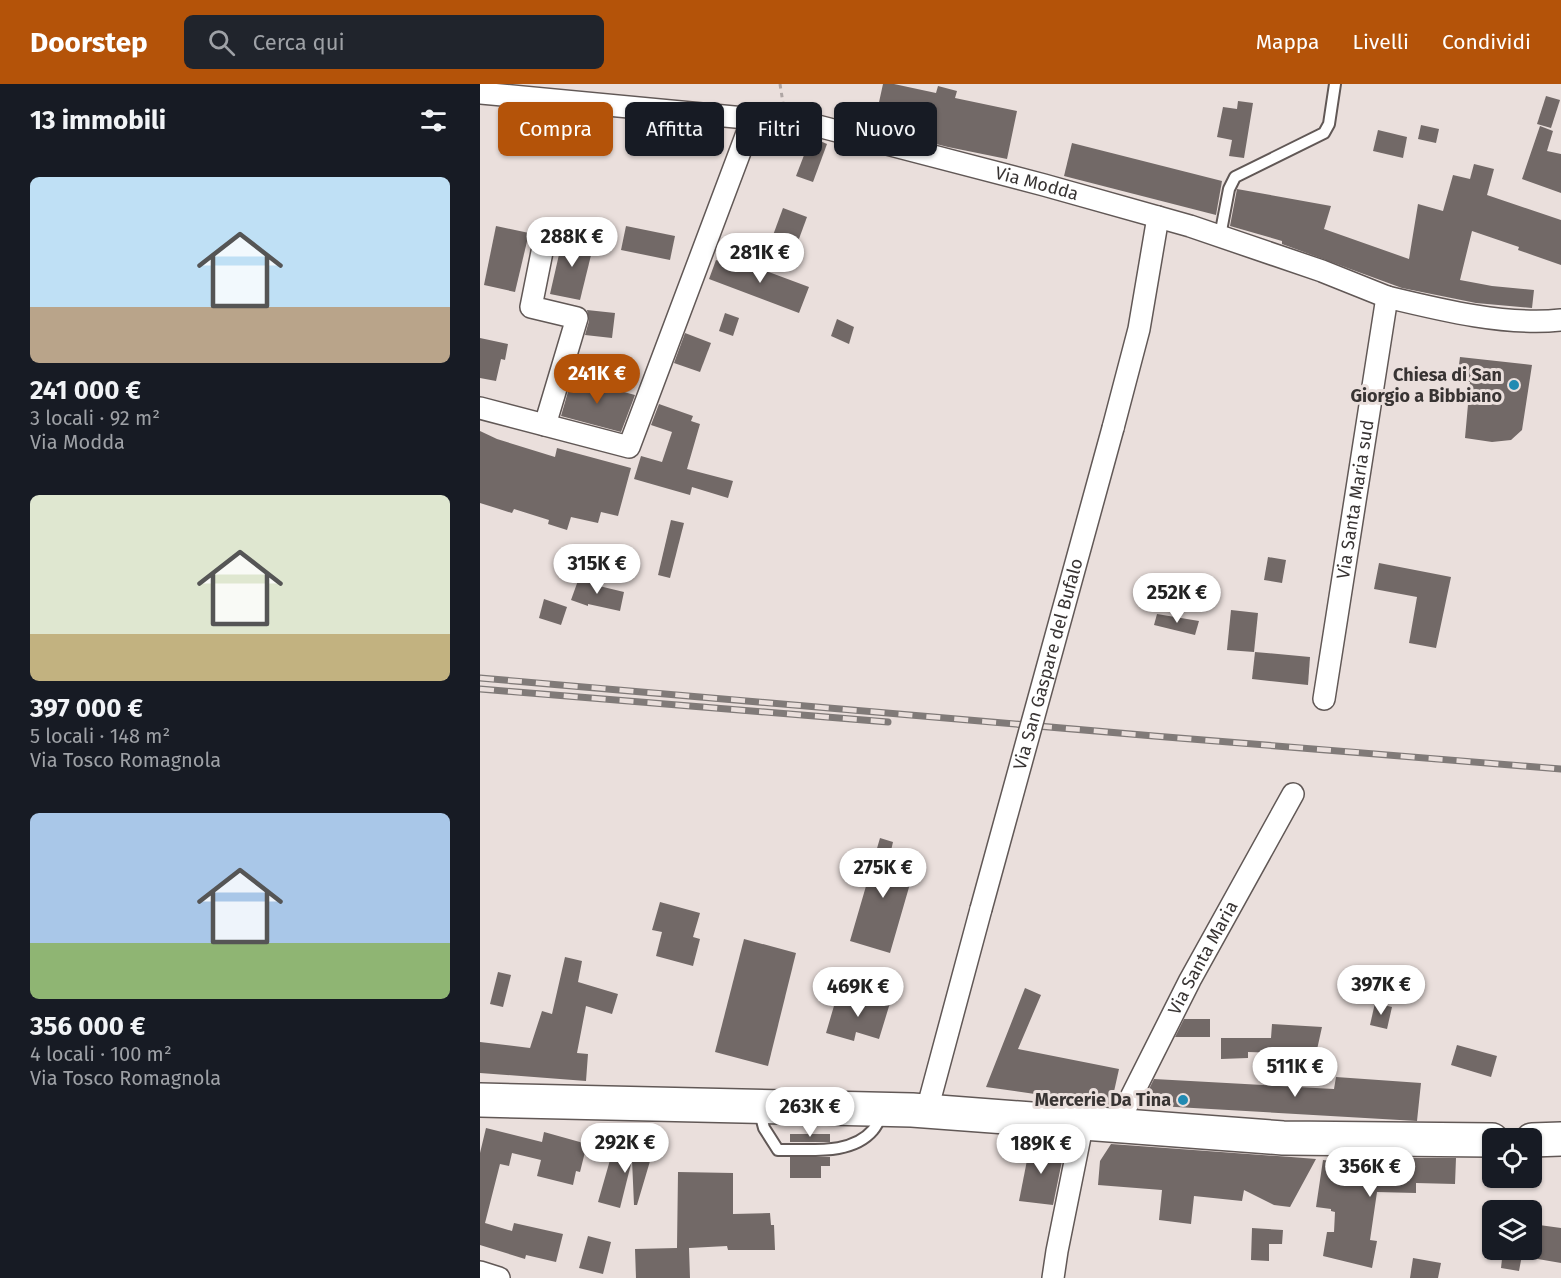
<!DOCTYPE html>
<html lang="it">
<meta charset="utf-8">
<style>
body{margin:0;font-family:"Fira Sans",sans-serif;background:#20242c;color:#f1f3f6;height:100vh;display:flex;flex-direction:column;font-size:22px;white-space:nowrap}
*{box-sizing:border-box;margin:0}
p{font-size:20px;color:#9ea1a6}
.icon{flex:none;width:33px;height:33px;fill:none;stroke:currentColor;stroke-width:2;stroke-linecap:round;stroke-linejoin:round}
.map{position:relative;flex:1;overflow:hidden}
.panel{display:flex;flex-direction:column;background:#171b24;width:480px}
.panel>*{flex:none}
.hud{position:absolute;left:18px;top:18px;width:570px;height:54px;display:flex;gap:12px}
.buttons{position:absolute;left:1002px;top:1044px;display:grid;gap:12px}
.buttons a{display:grid;place-items:center;width:60px;height:60px;border-radius:9px;background:#171b24;box-shadow:0 2px 4px #0004;font-size:30px}
.price{position:absolute;translate:-50% -51px;padding:0 14px;border-radius:21px;background:#fff;color:#222;font-size:20px;line-height:39px;filter:drop-shadow(0 2px 3px #0008)}
.price::after{content:'';position:absolute;left:50%;top:36px;width:18px;height:14px;margin-left:-9px;background:inherit;clip-path:polygon(0 0,100% 0,50% 100%)}
.price.selected{background:#b45309;color:#fff}
ul{padding:0;list-style:none}
li{display:grid;align-content:center;gap:12px;height:318px;padding:0 30px}
li span{display:grid;place-items:center;height:186px;border-radius:9px;color:#555}
li>.icon{margin-inline-start:auto}
span .icon{width:108px;height:108px;fill:#fffc;stroke-width:1}
li b{font-size:26px}
h2{display:flex;justify-content:space-between;align-items:center;height:72px;padding:0 30px;font-size:26px}
.chip{padding:0 21px;border-radius:9px;background:#171b24;box-shadow:0 2px 4px #0004;font-size:21px;line-height:54px}
.chip.selected{background:#b45309;color:#fff}
header{display:flex;align-items:center;gap:36px;box-sizing:border-box;height:84px;padding:0 30px;background:#b45309;color:#fff}
header strong{font-size:28px}
nav{display:flex;gap:33px;margin-inline-start:auto;font-size:21px}
.search{width:420px;height:54px;background:#20242c;display:flex;align-items:center;gap:15px;box-sizing:border-box;padding:0 21px;border-radius:9px;color:#9ea1a6;font-size:22px}
main{display:flex;flex:1;min-height:0}
.map>svg:first-child{display:block}
</style>
<header>
<strong>Doorstep</strong>
<div class="search"><svg class="icon" aria-label="search" viewBox="0 0 24 24"><circle cx="10" cy="10" r="6"/><path d="M15 15l6 6"/></svg>Cerca qui</div>
<nav><a>Mappa</a><a>Livelli</a><a>Condividi</a></nav>
</header>
<main>
<section class="panel">
<h2>13 immobili<svg class="icon" aria-label="filters" viewBox="0 0 24 24"><path d="M4 7h16M4 17h16"/><circle cx="9" cy="7" r="2"/><circle cx="15" cy="17" r="2"/></svg></h2>
<ul>
<li><span style="background:linear-gradient(#bfe0f5 70%,#b9a48a 0)"><svg class="icon" aria-label="home" viewBox="0 0 24 24"><path d="M3 11l9-7 9 7M6 9v11h12V9"/></svg></span><div><b>241 000 €</b><p>3 locali · 92 m²</p><p>Via Modda</p></div></li>
<li><span style="background:linear-gradient(#dfe7d0 75%,#c2b280 0)"><svg class="icon" aria-label="home" viewBox="0 0 24 24"><path d="M3 11l9-7 9 7M6 9v11h12V9"/></svg></span><div><b>397 000 €</b><p>5 locali · 148 m²</p><p>Via Tosco Romagnola</p></div></li>
<li><span style="background:linear-gradient(#a9c7e8 70%,#8fb573 0)"><svg class="icon" aria-label="home" viewBox="0 0 24 24"><path d="M3 11l9-7 9 7M6 9v11h12V9"/></svg></span><div><b>356 000 €</b><p>4 locali · 100 m²</p><p>Via Tosco Romagnola</p></div></li>
</ul>
</section>
<div class="map">
<svg width="1081" height="1194" viewBox="0 0 1081 1194">
<rect width="100%" height="100%" fill="#eadfdc"/>
<g fill="#726967">
<polygon points="403,0 414,0 456,9 458,2 477,7 475,14 537,27 527,75 468,63 436,55 437,50 394,41"/>
<polygon points="1066,12 1080,16 1071,44 1057,40"/>
<polygon points="758,17 773,19 764,74 749,72 752,56 737,53 743,23 757,25"/>
<polygon points="941,41 959,45 956,59 938,55"/>
<polygon points="1060,42 1073,47 1067,67 1081,70 1081,109 1042,95"/>
<polygon points="898,46 927,53 923,74 893,67"/>
<polygon points="331,53 347,60 333,98 316,92"/>
<polygon points="592,59 742,97 736,131 584,92"/>
<polygon points="994,80 1014,85 1007,111 1081,136 1081,181 1038,166 1039,163 992,147 980,196 1012,202 1054,206 1052,224 996,219 922,204 802,160 802,157 750,142 757,105 851,122 844,145 929,175 938,120 963,127 973,91 990,95"/>
<polygon points="303,124 327,133 316,163 292,154"/>
<polygon points="16,142 49,149 35,208 4,201"/>
<polygon points="146,142 195,152 190,176 141,166"/>
<polygon points="83,153 114,159 100,216 70,210"/>
<polygon points="248,173 329,203 319,229 229,195 236,176 245,179"/>
<polygon points="107,226 135,229 132,254 105,251 109,237"/>
<polygon points="245,229 259,234 253,252 239,247"/>
<polygon points="357,235 374,243 369,260 351,252"/>
<polygon points="205,249 231,259 220,288 194,279"/>
<polygon points="0,254 28,260 25,276 21,275 16,297 0,294"/>
<polygon points="980,273 1052,281 1042,346 1031,356 1012,358 985,354 990,298 977,297"/>
<polygon points="92,294 155,311 141,348 81,332"/>
<polygon points="179,320 213,332 211,337 220,340 207,385 253,397 248,414 212,403 210,411 154,395 161,372 182,378 192,348 171,341"/>
<polygon points="0,347 17,355 75,373 77,364 151,384 138,432 121,428 118,439 91,433 87,446 68,440 69,436 34,425 32,429 0,419"/>
<polygon points="191,436 204,439 190,494 178,491"/>
<polygon points="788,473 806,476 802,499 784,496"/>
<polygon points="899,479 971,493 956,564 929,559 937,513 894,505"/>
<polygon points="100,491 117,497 115,501 144,508 140,527 108,520 108,522 91,516"/>
<polygon points="64,515 87,523 81,541 59,534"/>
<polygon points="751,526 778,529 774,568 747,566"/>
<polygon points="677,530 719,537 715,551 674,541"/>
<polygon points="775,568 830,573 828,601 772,595"/>
<polygon points="400,754 413,758 410,771 436,779 410,869 370,857"/>
<polygon points="180,818 220,829 213,853 220,855 213,882 176,872 182,848 172,846"/>
<polygon points="264,855 316,869 288,982 235,968"/>
<polygon points="85,873 102,877 98,898 138,910 132,930 106,922 97,969 108,970 106,997 0,989 0,958 50,964 62,927 72,930"/>
<polygon points="18,888 31,891 23,923 10,920"/>
<polygon points="545,904 561,911 538,965 639,985 631,1021 506,1003"/>
<polygon points="374,909 410,919 399,955 376,948 374,957 346,949 356,915 370,919"/>
<polygon points="895,919 912,923 907,945 890,941"/>
<polygon points="704,935 730,935 730,953 695,953"/>
<polygon points="792,940 842,943 836,970 768,968 768,974 741,975 741,954 791,954"/>
<polygon points="977,961 1017,972 1011,993 971,981"/>
<polygon points="856,993 941,999 937,1037 661,1021 674,995 854,1005"/>
<polygon points="6,1044 62,1058 64,1048 107,1060 100,1088 96,1087 93,1101 57,1092 61,1076 32,1069 29,1082 20,1080 5,1139 32,1147 34,1139 83,1150 76,1178 46,1171 45,1175 0,1161 0,1069"/>
<rect x="310" y="1050" width="40" height="8"/>
<polygon points="148,1060 173,1067 157,1121 154,1121 152,1076 140,1124 118,1118 134,1062 146,1066"/>
<polygon points="631,1060 811,1073 836,1075 810,1123 794,1121 764,1106 762,1117 714,1112 711,1140 679,1136 682,1106 618,1101 620,1077"/>
<polygon points="550,1061 584,1067 573,1121 539,1117"/>
<polygon points="310,1073 350,1073 350,1082 341,1082 341,1094 310,1094"/>
<polygon points="862,1073 887,1078 888,1074 976,1074 975,1100 936,1099 936,1109 897,1108 890,1156 897,1157 892,1184 843,1172 847,1148 854,1148 855,1128 851,1127 851,1125 836,1123 843,1076 862,1078"/>
<polygon points="198,1088 253,1089 253,1130 290,1129 291,1141 294,1141 295,1166 248,1166 247,1162 209,1164 210,1194 156,1194 155,1165 197,1164"/>
<polygon points="1052,1140 1081,1144 1081,1179 1052,1174"/>
<polygon points="772,1144 803,1146 802,1160 789,1160 789,1177 771,1176"/>
<polygon points="108,1152 131,1158 123,1190 99,1184"/>
<polygon points="1023,1166 1043,1166 1039,1187 1021,1184"/>
<polygon points="933,1174 961,1179 958,1194 930,1194"/>
</g>
<g fill="none" stroke-linecap="round" stroke-linejoin="round">
<g stroke="#615856" stroke-width="14">
<g id="lane">
<polyline points="740,152 749,105 755,93 844,49 849,40 855,0"/>
<path d="M279 1025 284 1044 298 1066C328 1065 371 1072 393 1046 397 1041 400 1034 403 1029"/>
</g>
</g>
<g stroke="#615856" stroke-width="24">
<g id="street">
<path id="s1" d="M0 9 330 40 564 101 710 142 842 187 907 213"/>
<polyline points="62,168 51,223 97,234 65,341"/>
<polyline points="0,324 149,363 272,36"/>
<polyline points="633,344 659,245 678,133"/>
<path id="s2" d="M844 615 907 213C961 226 1026 242 1081 236"/>
<polyline points="447,1026 501,825"/>
<path id="s3" d="M637 1041 710 896 813 710"/>
<polyline points="0,1188 19,1194"/>
<polyline points="573,1194 577,1167 603,1038"/>
</g>
</g>
<g stroke="#615856" stroke-width="36">
<g id="primary">
<polyline points="0,1016 432,1026 803,1054 1012,1056"/>
<polyline points="1052,1056 1081,1055"/>
</g>
</g>
<polyline stroke="#afa6a4" stroke-width="3" stroke-dasharray="4.5 4.5" stroke-linecap="butt" points="300,0 303,19"/>
<use href="#lane" stroke="#fff" stroke-width="10"/>
<use href="#street" stroke="#fff" stroke-width="21"/>
<use href="#primary" stroke="#fff" stroke-width="33"/>
<g stroke="#807a78" stroke-width="7">
<g id="rail">
<polyline points="0,594 674,652 1081,685"/>
<polyline points="0,605 408,638"/>
</g>
</g>
<use href="#rail" stroke="#eadfdc" stroke-width="4.5" stroke-dasharray="14" stroke-linecap="butt"/>
<g stroke="#615856" stroke-width="24" stroke-linecap="butt">
<g id="street-bridge">
<path id="s4" d="M501 825 633 344"/>
</g>
</g>
<use href="#street-bridge" stroke="#fff" stroke-width="21"/>
</g>
<g fill="#218ab2" stroke="#eadfdc" stroke-width="2">
<circle cx="1034" cy="301" r="6"/>
<circle cx="703" cy="1016" r="6"/>
</g>
<g text-anchor="middle" dominant-baseline="central" stroke-width="6" stroke-linejoin="round" paint-order="stroke">
<g font-size="18" fill="#383433" stroke="#eadfdc">
<text stroke="none"><textPath href="#s1" startOffset="566">Via Modda</textPath></text>
<text stroke="none"><textPath href="#s2" startOffset="202">Via Santa Maria sud</textPath></text>
<text stroke="none"><textPath href="#s4" startOffset="254">Via San Gaspare del Bufalo</textPath></text>
<text stroke="none"><textPath href="#s3" startOffset="188">Via Santa Maria</textPath></text>
</g>
<g font-size="18" font-weight="bold" fill="#383433" stroke="#eadfdc" text-anchor="end">
<text x="1022" y="291">Chiesa di San<tspan x="1022" dy="21">Giorgio a Bibbiano</tspan></text>
<text x="691" y="1016">Mercerie Da Tina</text>
</g>
</g>
</svg>
<div class="buttons">
<a><svg class="icon" aria-label="locate" viewBox="0 0 24 24"><circle cx="12" cy="12" r="6"/><path d="M12 2v4M12 18v4M2 12h4M18 12h4"/></svg></a>
<a><svg class="icon" aria-label="layers" viewBox="0 0 24 24"><path d="M12 4l9 5-9 5-9-5zM3 14l9 5 9-5"/></svg></a>
</div>
<b class="price" style="left:92px;top:184px">288K €</b>
<b class="price" style="left:280px;top:200px">281K €</b>
<b class="price selected" style="left:117px;top:321px">241K €</b>
<b class="price" style="left:117px;top:511px">315K €</b>
<b class="price" style="left:697px;top:540px">252K €</b>
<b class="price" style="left:403px;top:815px">275K €</b>
<b class="price" style="left:901px;top:932px">397K €</b>
<b class="price" style="left:378px;top:934px">469K €</b>
<b class="price" style="left:815px;top:1014px">511K €</b>
<b class="price" style="left:330px;top:1054px">263K €</b>
<b class="price" style="left:145px;top:1090px">292K €</b>
<b class="price" style="left:561px;top:1091px">189K €</b>
<b class="price" style="left:890px;top:1114px">356K €</b>
<div class="hud">
<a class="chip selected">Compra</a>
<a class="chip">Affitta</a>
<a class="chip">Filtri</a>
<a class="chip">Nuovo</a>
</div>
</div>
</main>
